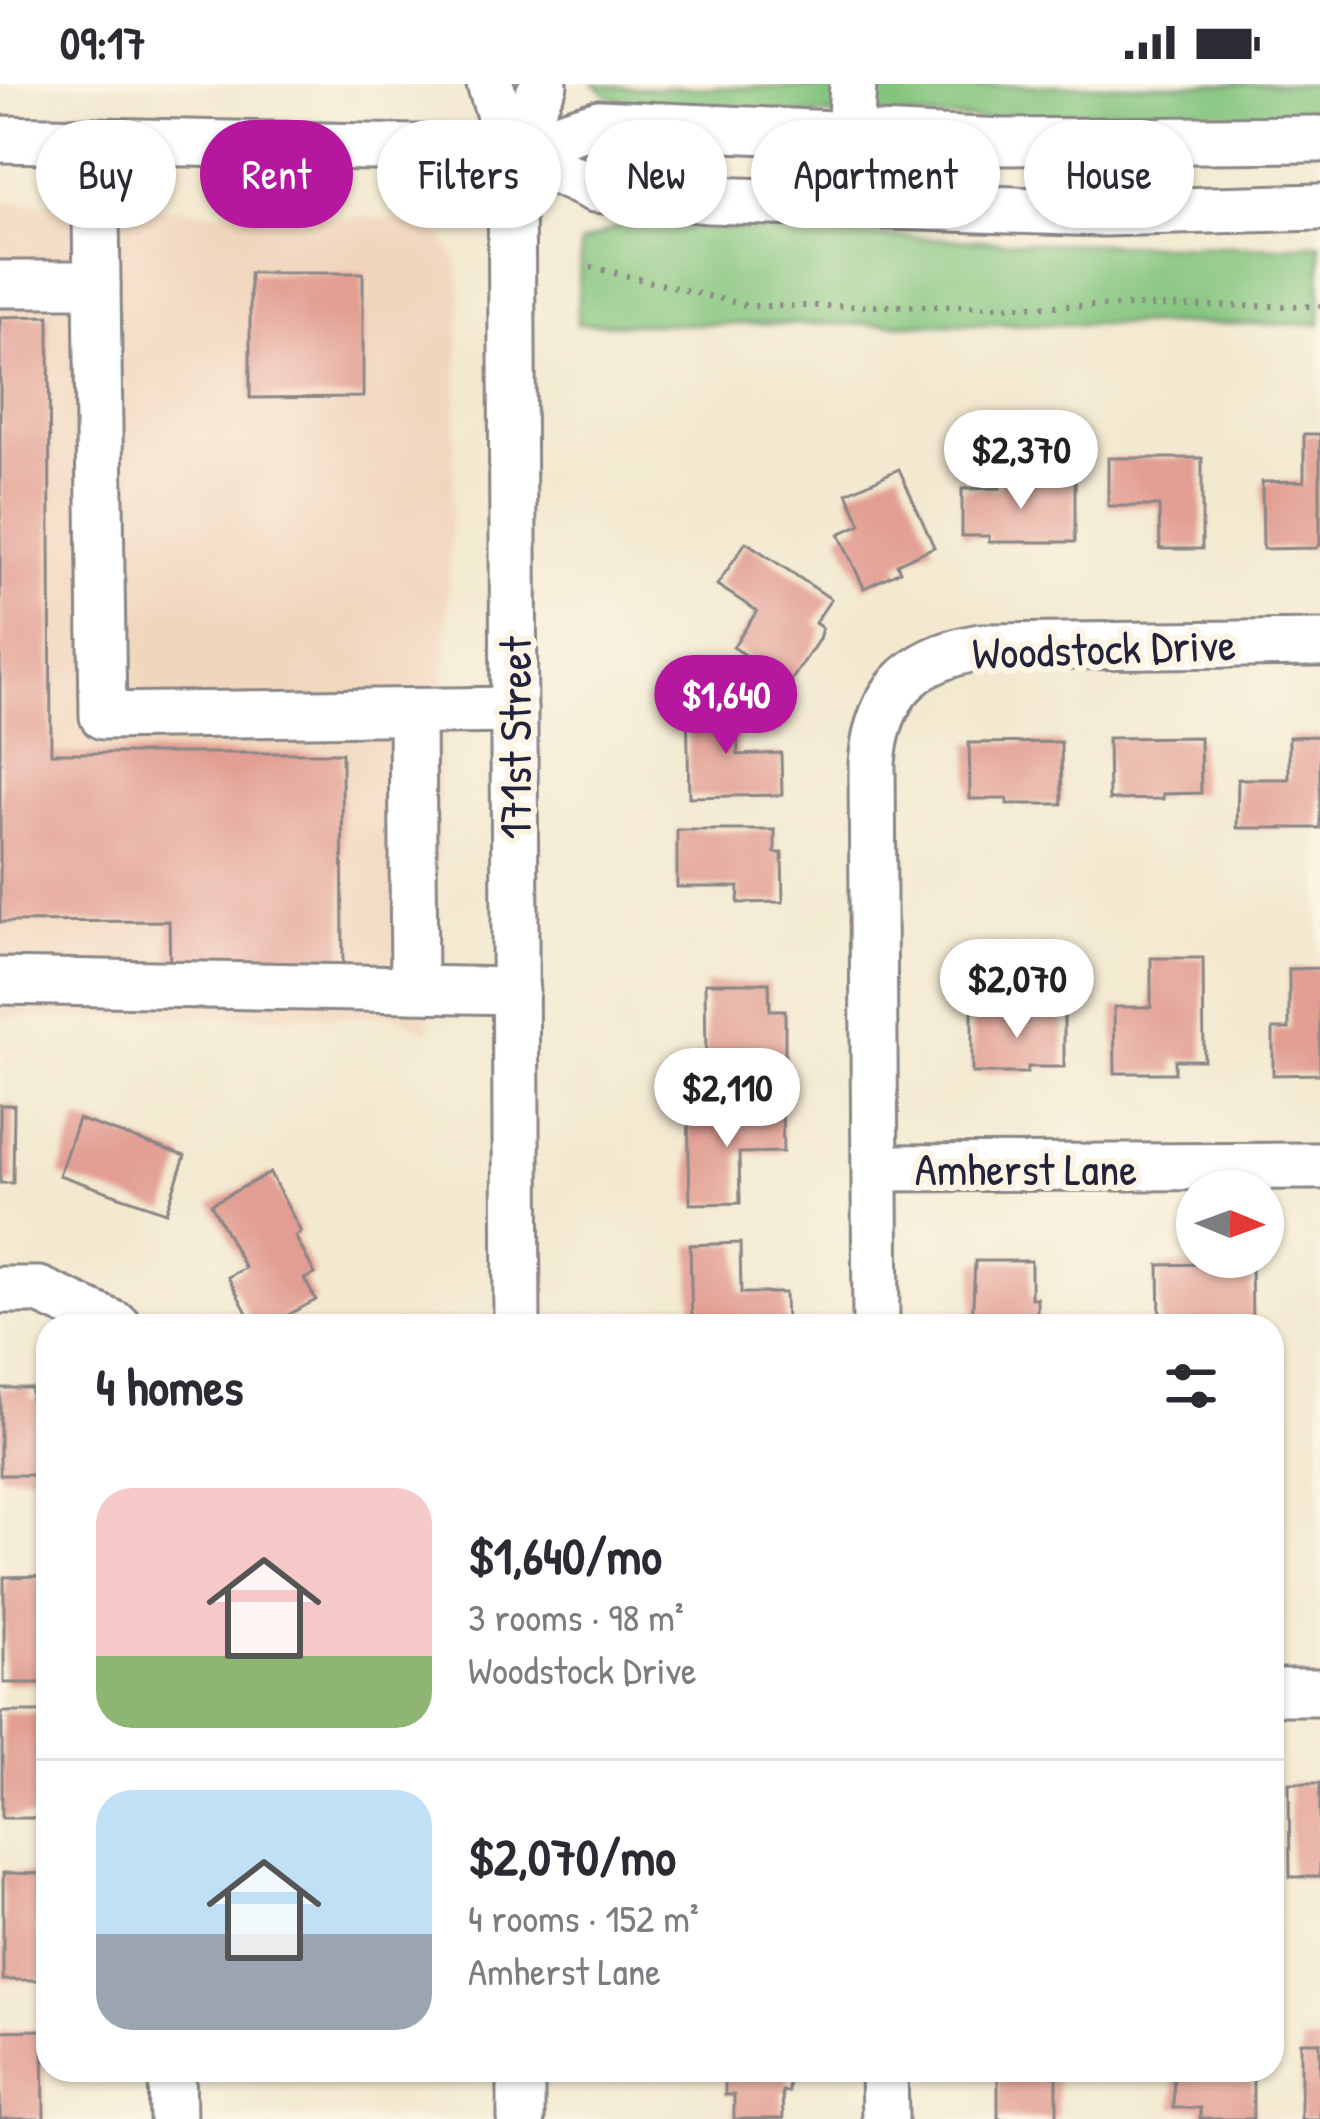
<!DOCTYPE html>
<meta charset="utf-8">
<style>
body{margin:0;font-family:"Patrick Hand",sans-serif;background:#f7f7f7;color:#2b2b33;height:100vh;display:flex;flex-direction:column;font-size:45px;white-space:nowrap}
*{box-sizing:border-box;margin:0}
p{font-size:39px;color:#7c7c81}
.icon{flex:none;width:66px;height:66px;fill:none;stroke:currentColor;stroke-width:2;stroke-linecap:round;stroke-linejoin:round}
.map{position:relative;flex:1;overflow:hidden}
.drawer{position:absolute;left:36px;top:1230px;width:1248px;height:768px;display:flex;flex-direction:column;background:#fff;border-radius:36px;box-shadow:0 3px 9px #0004}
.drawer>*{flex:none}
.banner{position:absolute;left:36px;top:36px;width:1248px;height:108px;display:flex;gap:24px}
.needle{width:78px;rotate:91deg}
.fabs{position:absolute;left:1176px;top:1086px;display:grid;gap:24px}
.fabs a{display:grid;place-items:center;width:108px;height:108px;border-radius:50%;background:#fff;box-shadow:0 3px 9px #0004;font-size:60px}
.price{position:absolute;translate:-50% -102px;padding:0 27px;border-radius:42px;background:#fff;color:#222;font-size:39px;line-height:78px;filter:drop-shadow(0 3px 6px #0008)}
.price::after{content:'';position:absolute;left:50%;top:72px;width:36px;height:27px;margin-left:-18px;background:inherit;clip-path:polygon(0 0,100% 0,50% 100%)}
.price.on{background:#b5179e;color:#fff}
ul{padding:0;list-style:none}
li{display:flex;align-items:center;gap:36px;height:300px;padding:0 60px}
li+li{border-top:3px solid #e1e1e2}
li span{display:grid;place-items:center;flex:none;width:336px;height:240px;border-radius:36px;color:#555}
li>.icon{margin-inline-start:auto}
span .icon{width:144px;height:144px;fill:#fffc;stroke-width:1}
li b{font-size:51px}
h2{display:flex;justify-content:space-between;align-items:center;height:144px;padding:0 60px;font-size:51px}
.pill{padding:0 42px;border-radius:54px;background:#fff;box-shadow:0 3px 9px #0004;font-size:42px;line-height:108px}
.pill.on{background:#b5179e;color:#fff}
.status{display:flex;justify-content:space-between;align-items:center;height:84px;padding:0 60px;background:#fff;direction:ltr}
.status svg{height:33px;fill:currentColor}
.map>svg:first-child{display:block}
</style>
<div class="status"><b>09:17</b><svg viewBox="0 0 49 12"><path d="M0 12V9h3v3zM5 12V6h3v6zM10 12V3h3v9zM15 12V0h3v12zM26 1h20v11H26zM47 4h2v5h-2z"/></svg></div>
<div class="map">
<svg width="1320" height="2035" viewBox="0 0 1320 2035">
<rect width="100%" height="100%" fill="#fcf5e5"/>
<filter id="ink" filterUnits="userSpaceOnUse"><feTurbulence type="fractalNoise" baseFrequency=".00833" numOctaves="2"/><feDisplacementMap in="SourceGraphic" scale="24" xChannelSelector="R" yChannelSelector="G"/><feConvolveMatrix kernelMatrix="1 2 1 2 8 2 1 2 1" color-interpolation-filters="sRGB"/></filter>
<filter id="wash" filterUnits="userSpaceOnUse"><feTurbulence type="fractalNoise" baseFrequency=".004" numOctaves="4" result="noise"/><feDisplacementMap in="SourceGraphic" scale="48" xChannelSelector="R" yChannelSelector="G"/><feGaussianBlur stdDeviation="2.7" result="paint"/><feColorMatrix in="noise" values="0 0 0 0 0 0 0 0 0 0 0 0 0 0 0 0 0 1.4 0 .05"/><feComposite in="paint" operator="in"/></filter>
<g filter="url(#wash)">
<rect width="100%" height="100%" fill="#f3e9d0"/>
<polygon fill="#f1d5bd" points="0,117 409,136 441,149 457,178 461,212 429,949 395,932 0,933"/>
<g fill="#84c57e" stroke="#53745c" stroke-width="3">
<polygon points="594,0 630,4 1320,0 1320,44 657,27 608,12"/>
<polygon points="623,141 1043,159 1277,163 1320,159 1320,240 577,240 581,159"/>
</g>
<g id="blocks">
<g fill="#e29e93">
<polygon points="250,189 363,189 363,313 250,314"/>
<polygon points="49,232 51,669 342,669 343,886 170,887 169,837 0,838 0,233"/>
<polygon points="1304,350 1320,350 1320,461 1316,464 1263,465 1262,398 1304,397"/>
<polygon points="1108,374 1202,374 1202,465 1160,465 1159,422 1108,422"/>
<polygon points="899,385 934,463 897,480 900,487 864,504 839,450 861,440 847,409"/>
<polygon points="1000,396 1075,396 1075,458 989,458 989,452 962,452 962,405 1000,404"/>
<polygon points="746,458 831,515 815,539 822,544 819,555 789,600 733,563 757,527 717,501"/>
<polygon points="737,620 738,671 781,669 782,711 689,713 687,621"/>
<polygon points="1320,652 1320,744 1237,744 1238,695 1289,695 1289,653"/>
<polygon points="1200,653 1201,709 1163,710 1163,715 1109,716 1108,654"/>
<polygon points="1061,658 1062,720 1007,720 1007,715 970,715 969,659"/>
<polygon points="677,746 775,746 775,769 782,769 783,818 738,819 739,803 677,803"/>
<polygon points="1151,874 1203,874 1204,976 1175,976 1175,989 1115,989 1114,923 1151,923"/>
<polygon points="1320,884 1320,990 1273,991 1273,945 1289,945 1289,885"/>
<polygon points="705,899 769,899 770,926 785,926 785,978 706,978"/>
<polygon points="1064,926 1064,983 1028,983 1027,989 972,989 972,927"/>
<polygon points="0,1021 14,1021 13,1099 0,1099"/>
<polygon points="782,1026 783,1068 739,1069 740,1119 690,1120 688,1027"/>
<polygon points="78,1035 185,1072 166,1128 59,1091"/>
<polygon points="270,1089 301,1148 295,1152 315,1190 304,1195 316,1216 267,1242 254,1242 228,1193 245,1184 211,1120"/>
<polygon points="740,1159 741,1209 785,1209 786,1242 692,1242 690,1161"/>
<polygon points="975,1177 1031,1177 1031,1214 1037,1214 1037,1242 972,1242"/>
<polygon points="1251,1179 1252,1236 1215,1236 1215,1242 1160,1242 1159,1181"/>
<polygon points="0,1304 31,1304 31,1315 48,1315 48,1391 0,1391"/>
<polygon points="48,1492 48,1599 4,1599 4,1493"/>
<rect x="2" y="1628" width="46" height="106"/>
<polygon points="1289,1699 1320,1699 1320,1793 1290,1793"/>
<polygon points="3,1789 48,1790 48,1896 3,1896"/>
<polygon points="43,1946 44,2035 0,2035 0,1947"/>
<rect x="1301" y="1958" width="19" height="77"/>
<polygon points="725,1986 789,1986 788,2008 782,2007 783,2035 734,2035 734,2011 725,2011"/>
<polygon points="975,1986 1057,1986 1057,2035 998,2035 998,1991 975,1991"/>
<polygon points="1174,1986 1253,1986 1253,2035 1200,2035 1200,2024 1173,2024"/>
</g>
</g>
</g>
<g filter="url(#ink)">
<use href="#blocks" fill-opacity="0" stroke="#8a8686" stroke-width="3"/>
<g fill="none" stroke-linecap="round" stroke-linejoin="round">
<g stroke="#8a8686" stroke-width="51">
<g id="minor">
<polyline points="490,0 511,66 517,1242"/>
<polyline points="850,51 853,0"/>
<polyline points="0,55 511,66 599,39 1003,58 1320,55"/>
<polyline points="95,57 103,632 514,626"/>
<polyline points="511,66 595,105 710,116 1103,129 1320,123"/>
<polyline points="511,66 544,0"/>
<polyline points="0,200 97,200"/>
<polyline points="412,628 414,905"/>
<polyline points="0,897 516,907"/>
<polyline points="876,1084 1320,1082"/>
<polyline points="0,1206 39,1206 118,1242"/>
<path d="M876 1242 872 679C878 608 911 575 980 563L1320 559"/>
<polyline points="1272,1608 1320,1608"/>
<polyline points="172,1986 173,2035"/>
<polyline points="521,1986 521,2035"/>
<polyline points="884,1986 885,2035"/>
</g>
</g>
<polyline stroke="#8a8686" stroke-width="6" stroke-dasharray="3 9" stroke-linecap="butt" points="591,183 749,222 1320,222"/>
<use href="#minor" stroke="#fff" stroke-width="45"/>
</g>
</g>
<g text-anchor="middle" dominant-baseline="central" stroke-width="12" stroke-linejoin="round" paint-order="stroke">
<g font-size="45" fill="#22223b" stroke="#fcf5e5">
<text transform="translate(1104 564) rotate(-2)">Woodstock Drive</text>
<text transform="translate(514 654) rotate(-90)">171st Street</text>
<text x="1026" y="1084">Amherst Lane</text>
</g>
</g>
</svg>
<div class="fabs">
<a><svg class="needle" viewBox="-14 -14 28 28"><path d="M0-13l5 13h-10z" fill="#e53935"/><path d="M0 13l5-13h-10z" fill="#7c7c81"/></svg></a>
</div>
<b class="price" style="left:1021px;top:428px">$2,370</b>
<b class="price on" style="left:726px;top:673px">$1,640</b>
<b class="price" style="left:1017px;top:957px">$2,070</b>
<b class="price" style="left:727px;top:1066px">$2,110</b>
<div class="banner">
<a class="pill">Buy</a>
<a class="pill on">Rent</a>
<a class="pill">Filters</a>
<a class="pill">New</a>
<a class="pill">Apartment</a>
<a class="pill">House</a>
</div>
<section class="drawer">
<h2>4 homes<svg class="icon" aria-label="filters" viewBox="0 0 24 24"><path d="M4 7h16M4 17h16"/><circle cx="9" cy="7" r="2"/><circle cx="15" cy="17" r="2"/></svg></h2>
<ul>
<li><span style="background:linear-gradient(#f6c9c9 70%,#8fb573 0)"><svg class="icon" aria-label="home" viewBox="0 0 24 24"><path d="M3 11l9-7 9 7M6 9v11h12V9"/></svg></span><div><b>$1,640/mo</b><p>3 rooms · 98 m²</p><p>Woodstock Drive</p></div></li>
<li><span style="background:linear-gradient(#bfe0f5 60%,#9aa5b1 0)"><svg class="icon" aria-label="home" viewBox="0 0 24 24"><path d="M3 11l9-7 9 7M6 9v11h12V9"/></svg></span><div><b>$2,070/mo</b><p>4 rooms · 152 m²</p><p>Amherst Lane</p></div></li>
</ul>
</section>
</div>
